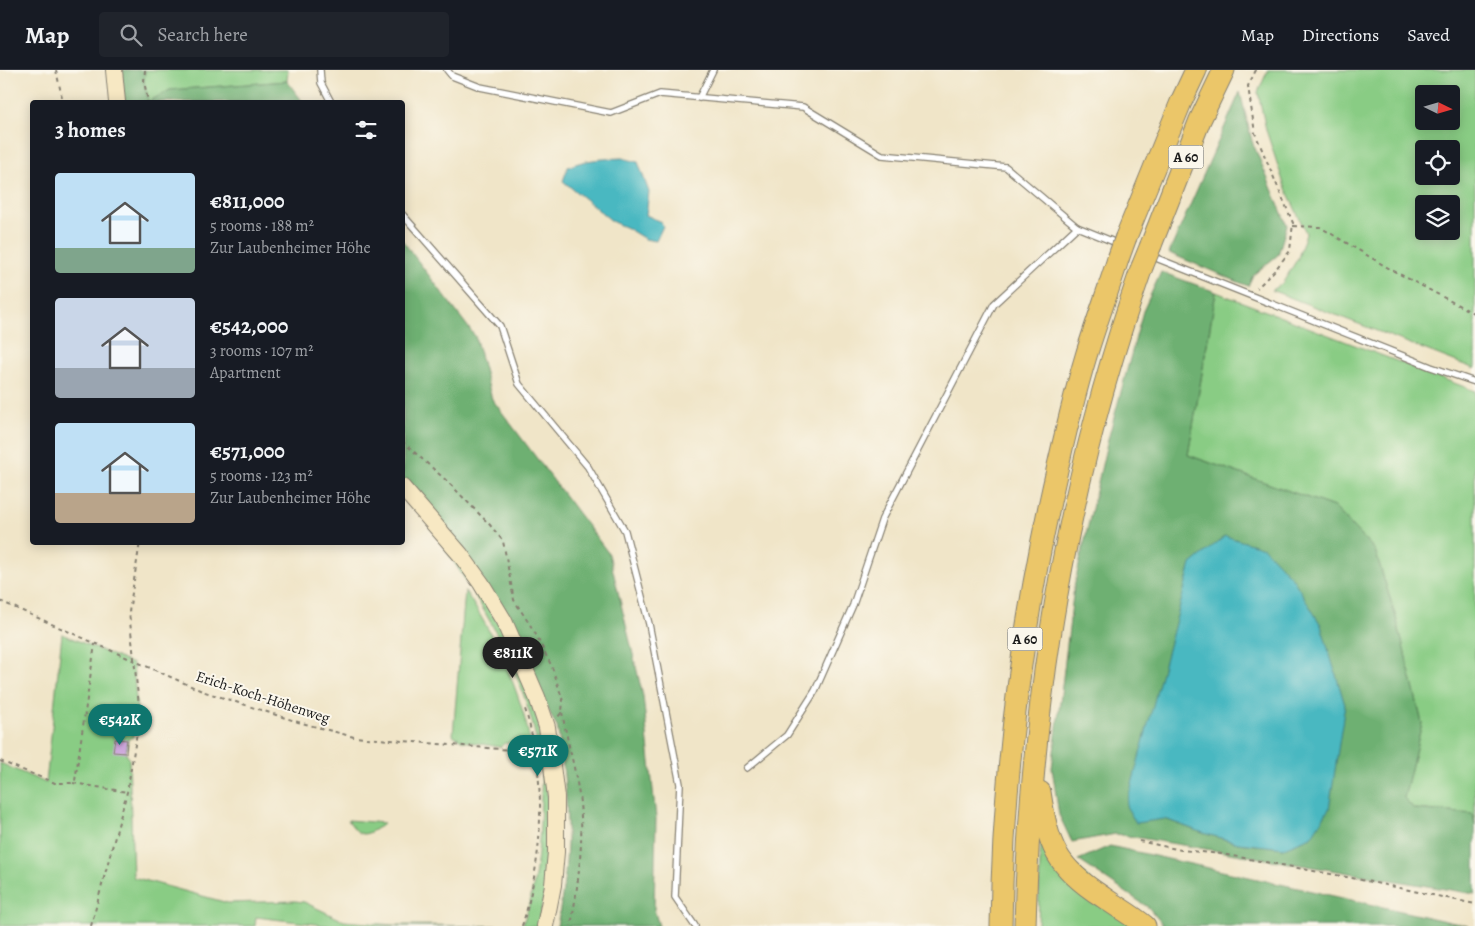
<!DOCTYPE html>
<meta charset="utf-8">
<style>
body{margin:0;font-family:Alegreya,serif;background:#20242c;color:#f1f3f6;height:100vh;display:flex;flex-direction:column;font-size:19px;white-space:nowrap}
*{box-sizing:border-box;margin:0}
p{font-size:16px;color:#9ea1a6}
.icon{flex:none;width:28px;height:28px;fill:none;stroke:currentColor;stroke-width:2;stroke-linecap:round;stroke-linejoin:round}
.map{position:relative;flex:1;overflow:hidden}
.details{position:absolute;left:30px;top:30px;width:375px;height:445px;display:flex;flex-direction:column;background:#171b24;border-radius:5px;box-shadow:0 2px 12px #0003}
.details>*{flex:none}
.needle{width:32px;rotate:95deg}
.controls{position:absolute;left:1415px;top:15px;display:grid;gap:10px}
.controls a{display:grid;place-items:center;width:45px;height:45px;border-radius:5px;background:#171b24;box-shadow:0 2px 12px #0003;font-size:25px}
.price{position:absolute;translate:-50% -42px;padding:0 11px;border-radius:18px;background:#0f766e;color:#fff;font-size:16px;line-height:32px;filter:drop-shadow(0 1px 2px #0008)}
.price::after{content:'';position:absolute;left:50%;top:30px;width:15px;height:11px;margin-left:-8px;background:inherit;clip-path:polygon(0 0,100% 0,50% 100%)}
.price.selected{background:#222;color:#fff}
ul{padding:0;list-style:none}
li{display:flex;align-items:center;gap:15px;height:125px;padding:0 25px}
li span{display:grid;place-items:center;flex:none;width:140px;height:100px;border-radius:5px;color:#555}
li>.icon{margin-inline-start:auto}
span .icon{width:60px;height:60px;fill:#fffc;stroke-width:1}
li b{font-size:21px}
h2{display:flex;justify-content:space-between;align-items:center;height:60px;padding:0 25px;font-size:21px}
header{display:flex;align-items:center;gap:30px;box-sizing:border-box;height:70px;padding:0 25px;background:#171b24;border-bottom:1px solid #363941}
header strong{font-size:24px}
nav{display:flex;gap:28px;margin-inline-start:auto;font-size:18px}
.search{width:350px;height:45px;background:#20242c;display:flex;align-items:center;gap:12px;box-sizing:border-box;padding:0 18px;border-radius:5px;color:#9ea1a6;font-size:19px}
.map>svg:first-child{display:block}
</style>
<header>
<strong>Map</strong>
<div class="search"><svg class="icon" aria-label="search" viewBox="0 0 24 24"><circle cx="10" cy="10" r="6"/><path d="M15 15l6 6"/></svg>Search here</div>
<nav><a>Map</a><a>Directions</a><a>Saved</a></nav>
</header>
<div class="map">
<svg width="1475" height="856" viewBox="0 0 1475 856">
<rect width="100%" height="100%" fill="#fbf7ec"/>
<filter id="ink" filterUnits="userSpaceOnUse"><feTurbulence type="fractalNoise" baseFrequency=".02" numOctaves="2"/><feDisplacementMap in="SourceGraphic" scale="10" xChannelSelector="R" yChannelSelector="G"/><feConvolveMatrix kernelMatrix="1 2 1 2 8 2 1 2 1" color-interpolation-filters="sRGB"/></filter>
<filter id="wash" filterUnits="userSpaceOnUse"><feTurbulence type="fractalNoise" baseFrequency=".0096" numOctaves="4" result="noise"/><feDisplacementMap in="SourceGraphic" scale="20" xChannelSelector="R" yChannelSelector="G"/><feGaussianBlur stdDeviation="1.12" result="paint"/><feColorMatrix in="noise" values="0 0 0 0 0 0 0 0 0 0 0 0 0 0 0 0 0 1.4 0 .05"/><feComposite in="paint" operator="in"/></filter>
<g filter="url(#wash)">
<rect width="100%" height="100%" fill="#f0e5c8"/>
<g fill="#89cc84" stroke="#527450" fill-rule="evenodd">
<polygon points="145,0 288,0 287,11 170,20 148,32 144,11"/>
<path d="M1268 0H1475V299L1271 220 1282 214 1298 188 1306 163 1284 114 1266 60 1258 22ZM1424 24H1451V51H1424ZM1424 79H1451V106H1424ZM1424 134H1451V161H1424Z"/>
<polygon points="1216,222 1475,321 1475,756 1473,744 1414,739 1404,728 1422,653 1397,551 1375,480 1334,437 1188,385"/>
<path d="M441 473 454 483 506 566 538 652 541 673H537C522 599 483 535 441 473Z"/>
<path d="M465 521C496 568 521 621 531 676L529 679 523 677 519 671H516L512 674 505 673 500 677 463 671 453 665Z"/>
<path d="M62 564 133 594 137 640 133 667 128 669 126 684 129 688 133 807 228 833 295 831 304 832 344 851 393 855 522 856C542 804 540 747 542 692H543L550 747V792L538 856H332L256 847 255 856H0V693L46 713Z"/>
<path d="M348 750 384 753C381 757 378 757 374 760 360 769 356 761 348 750Z"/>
<polygon points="1041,762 1137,856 1038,856"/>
</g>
<g fill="#6eb072" stroke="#456647" fill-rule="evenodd">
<polygon points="122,0 145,0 144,11 148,32 170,20 287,11 303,32 124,32"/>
<polygon points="1240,22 1252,71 1287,155 1278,185 1253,205 1248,216 1169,183"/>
<path d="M402 170 475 266 492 329 609 484 643 626 656 748 654 839 659 856H557C562 829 566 802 567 775 568 736 564 695 557 656L552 648 508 546 403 409Z"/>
<path d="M1161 202 1216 222 1188 385 1334 437 1375 480 1397 551 1422 653 1404 728 1414 739 1473 744 1475 756V824L1116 764 1072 772 1059 745 1052 698 1074 517 1107 373 1143 241ZM1165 749 1284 778 1238 773 1203 763Z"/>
<polygon points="1110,776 1468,856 1164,856 1149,838 1078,790"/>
</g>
<g fill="#4ab8c1" stroke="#336a6e">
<path d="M622 88 638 92 649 122 646 145 661 152 663 156 656 171 645 169 627 158 613 152 563 111 568 97C585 89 603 89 622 88Z"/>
<polygon points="1225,466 1264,478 1293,509 1321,555 1345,635 1329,739 1311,767 1284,778 1238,773 1203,763 1165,749 1136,753 1126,736 1191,494"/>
</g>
<g id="blocks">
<polygon fill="#caa3da" points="115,669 127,670 126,683 113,682"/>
</g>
</g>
<g filter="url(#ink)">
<use href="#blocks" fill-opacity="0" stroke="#868072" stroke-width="1"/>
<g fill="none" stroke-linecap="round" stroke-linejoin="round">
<g stroke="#868072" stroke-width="8">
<g id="lane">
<polyline points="320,0 321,13 331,32"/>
<polyline points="447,0 452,6 480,17 611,43 660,24 803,37 882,85 1006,97 1077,157 1119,174"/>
<polyline points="699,28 713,0"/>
<polyline points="402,144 500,256 519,314 588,397 625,461 649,554 680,714 675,827 695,856"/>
<polyline points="1151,186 1431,297 1475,312"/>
<polyline points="747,698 787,665 815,621 853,535 882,449 994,234 1077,157"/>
</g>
</g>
<g stroke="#868072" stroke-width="18">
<g id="secondary">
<polyline points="114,0 117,32"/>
<polyline points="402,417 460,484 481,513 504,551 537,627 547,657 556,727 556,782 553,815 545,856"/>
</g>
</g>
<g stroke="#868072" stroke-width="23">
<g id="highway">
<polyline points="1126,167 1181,32 1196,0"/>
<polyline points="1151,175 1200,50 1224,0"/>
<path d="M1040 722C1048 776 1056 797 1103 827 1117 837 1132 845 1145 856"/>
<path d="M1001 856C1003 708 1021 562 1053 418 1063 373 1073 329 1086 286 1096 253 1108 221 1118 189"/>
<path d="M1025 856C1030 629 1067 411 1142 197"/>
</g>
</g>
<g stroke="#868072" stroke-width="2" stroke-dasharray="4 4" stroke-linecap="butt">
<polyline points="56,0 63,32"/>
<polyline points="145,0 144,11 148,32"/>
<polyline points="1256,0 1248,16 1255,63 1293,153 1290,181 1275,200 1257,218"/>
<polyline points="1293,156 1320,157 1390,199 1475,244"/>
<polyline points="402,371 448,412 490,455 503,471 514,530 534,561 552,597 563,631 562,642 558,647"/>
<polyline points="0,531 202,621 298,652 354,667 536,682"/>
<path d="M562 642C567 670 575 697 579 725 585 768 578 814 571 856"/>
<polyline points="0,691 55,713 71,713 75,711 95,574"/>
<polyline points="73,713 127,722"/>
<polyline points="1139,771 1181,780 1222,784 1352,808 1475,834"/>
<polyline points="91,856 127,722 140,645 129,542 140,472"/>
<path d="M522 856C544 786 547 710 525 639"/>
</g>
<use href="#lane" stroke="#fff" stroke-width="5.5"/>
<use href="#secondary" stroke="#f7e8c3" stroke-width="16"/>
<use href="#highway" stroke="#ebc669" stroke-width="21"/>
<g stroke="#868072" stroke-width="23" stroke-linecap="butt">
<g id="highway-bridge">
<polyline points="1118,189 1126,167"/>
<polyline points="1142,197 1151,175"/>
</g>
</g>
<use href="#highway-bridge" stroke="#ebc669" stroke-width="21"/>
</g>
</g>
<g text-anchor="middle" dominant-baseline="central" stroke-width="4" stroke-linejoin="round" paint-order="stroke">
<g fill="#fbf7ec" stroke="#5f5e5a" stroke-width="1">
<rect x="1168.5" y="75.5" width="35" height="23" rx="4"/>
<rect x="1007.5" y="557.5" width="35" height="23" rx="4"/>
</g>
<g font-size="14" font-weight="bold" fill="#1c1c1c">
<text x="1186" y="87">A 60</text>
<text x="1025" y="569">A 60</text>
</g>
<g font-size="15" fill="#1c1c1c" stroke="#fbf7ec">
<text transform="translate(263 627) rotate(18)">Erich-Koch-Höhenweg</text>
</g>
</g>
</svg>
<div class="controls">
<a><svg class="needle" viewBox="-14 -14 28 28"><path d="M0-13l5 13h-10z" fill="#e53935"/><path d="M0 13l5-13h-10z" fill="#9ea1a6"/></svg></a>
<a><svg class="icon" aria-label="locate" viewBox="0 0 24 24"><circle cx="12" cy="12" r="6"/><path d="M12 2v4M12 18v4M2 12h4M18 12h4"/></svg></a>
<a><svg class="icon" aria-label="layers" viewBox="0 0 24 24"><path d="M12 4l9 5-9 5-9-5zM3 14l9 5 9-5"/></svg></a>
</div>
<b class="price selected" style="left:513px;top:609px">€811K</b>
<b class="price" style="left:120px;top:676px">€542K</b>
<b class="price" style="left:538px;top:707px">€571K</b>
<section class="details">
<h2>3 homes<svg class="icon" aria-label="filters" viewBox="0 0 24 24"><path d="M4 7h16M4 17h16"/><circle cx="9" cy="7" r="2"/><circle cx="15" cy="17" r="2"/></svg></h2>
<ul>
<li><span style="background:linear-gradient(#bfe0f5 75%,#7fa58c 0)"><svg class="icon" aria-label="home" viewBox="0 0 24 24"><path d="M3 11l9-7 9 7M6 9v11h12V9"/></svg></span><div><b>€811,000</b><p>5 rooms · 188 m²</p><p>Zur Laubenheimer Höhe</p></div></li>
<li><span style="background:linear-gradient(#c9d6e8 70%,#9aa5b1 0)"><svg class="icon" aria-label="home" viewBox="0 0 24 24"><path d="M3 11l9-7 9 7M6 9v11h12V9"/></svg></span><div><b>€542,000</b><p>3 rooms · 107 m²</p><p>Apartment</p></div></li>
<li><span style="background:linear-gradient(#bfe0f5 70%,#b9a48a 0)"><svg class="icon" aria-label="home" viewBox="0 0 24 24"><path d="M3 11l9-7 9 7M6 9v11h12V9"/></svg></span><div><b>€571,000</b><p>5 rooms · 123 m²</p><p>Zur Laubenheimer Höhe</p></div></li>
</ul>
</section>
</div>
